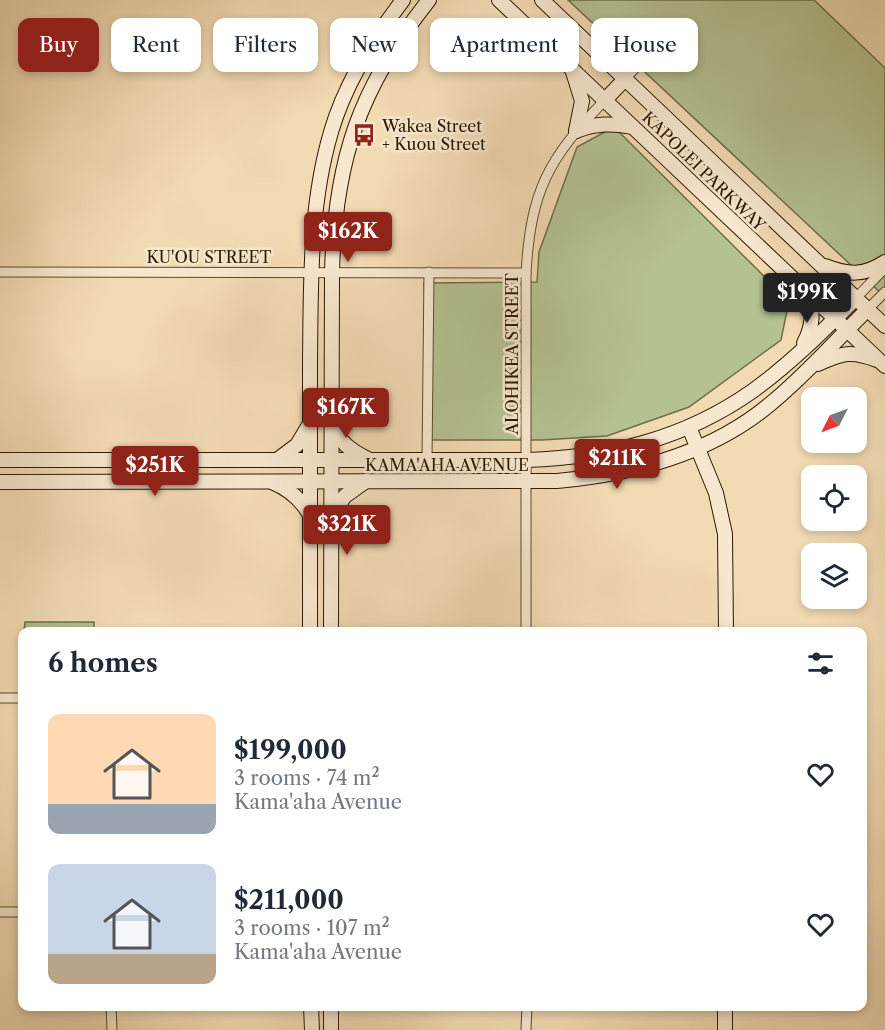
<!DOCTYPE html>
<meta charset="utf-8">
<style>
body{margin:0;font-family:"Libre Caslon Text",serif;background:#f2f2f3;color:#1f2937;height:100vh;display:flex;flex-direction:column;font-size:22px;white-space:nowrap}
*{box-sizing:border-box;margin:0}
p{font-size:20px;color:#747a83}
.icon{flex:none;width:33px;height:33px;fill:none;stroke:currentColor;stroke-width:2;stroke-linecap:round;stroke-linejoin:round}
.map{position:relative;flex:1;overflow:hidden}
.details{position:absolute;left:18px;top:627px;width:849px;height:384px;display:flex;flex-direction:column;background:#fff;border-radius:12px;box-shadow:0 3px 9px #0003}
.details>*{flex:none}
.hud{position:absolute;left:18px;top:18px;width:849px;height:54px;display:flex;gap:12px}
.needle{width:39px;rotate:228deg}
.fabs{position:absolute;left:801px;top:387px;display:grid;gap:12px}
.fabs a{display:grid;place-items:center;width:66px;height:66px;border-radius:12px;background:#fff;box-shadow:0 3px 9px #0003;font-size:30px}
.price{position:absolute;translate:-50% -51px;padding:0 14px;border-radius:6px;background:#8f2418;color:#fff;font-size:20px;line-height:39px;filter:drop-shadow(0 2px 3px #0008)}
.price::after{content:'';position:absolute;left:50%;top:36px;width:18px;height:14px;margin-left:-9px;background:inherit;clip-path:polygon(0 0,100% 0,50% 100%)}
.price.selected{background:#222;color:#fff}
ul{padding:0;list-style:none}
li{display:flex;align-items:center;gap:18px;height:150px;padding:0 30px}
li span{display:grid;place-items:center;flex:none;width:168px;height:120px;border-radius:12px;color:#555}
li>.icon{margin-inline-start:auto}
span .icon{width:72px;height:72px;fill:#fffc;stroke-width:1}
li b{font-size:26px}
h2{display:flex;justify-content:space-between;align-items:center;height:72px;padding:0 30px;font-size:26px}
.pill{padding:0 21px;border-radius:12px;background:#fff;box-shadow:0 3px 9px #0003;font-size:21px;line-height:54px}
.pill.selected{background:#8f2418;color:#fff}
.map>svg:first-child{display:block}
</style>
<div class="map">
<svg width="885" height="1030" viewBox="0 0 885 1030">
<rect width="100%" height="100%" fill="#f2dab3"/>
<filter id="stains"><feTurbulence type="fractalNoise" baseFrequency=".00333" numOctaves="4"/><feColorMatrix values="0 0 0 0 .2 0 0 0 0 .09 0 0 0 0 .02 0 0 0 .5 -.17"/></filter>
<radialGradient id="worn" r=".72"><stop offset=".6" stop-color="#630" stop-opacity="0"/><stop offset="1" stop-color="#630" stop-opacity=".3"/></radialGradient>
<g fill="#b4c191" stroke="#706d4a" stroke-width="1.5">
<polygon points="568,0 814,0 885,68 885,297"/>
<polygon points="614,127 789,301 781,340 689,407 607,436 542,440 431,440 424,283 537,282 539,252 577,147"/>
<polygon points="25,622 94,622 94,631 24,631"/>
</g>
<g fill="none" stroke-linecap="round" stroke-linejoin="round">
<g stroke="#5e492e" stroke-width="11">
<g id="street">
<polyline points="625,79 651,51"/>
<polyline points="0,272 526,273"/>
<polyline points="856,298 885,268"/>
<polyline points="868,309 885,292"/>
<polyline points="427,459 429,272"/>
<path d="M526 632V273C531 190 548 159 605 100"/>
<polyline points="0,698 22,698"/>
<polyline points="0,912 22,912"/>
<polyline points="111,1006 112,1030"/>
<polyline points="526,1030 527,1006"/>
</g>
</g>
<g stroke="#2d1902" stroke-width="16">
<g id="secondary">
<polyline points="499,0 885,366"/>
<polyline points="542,0 885,326"/>
<polyline points="573,72 582,101 576,131"/>
<polyline points="605,100 625,79"/>
<path d="M576 131C596 123 612 123 633 127"/>
<path d="M825 266C848 275 864 276 885 262"/>
<path d="M804 343C813 326 814 312 807 293"/>
<path d="M818 364C842 353 851 350 877 360"/>
<path d="M332 424C339 442 351 451 368 459"/>
<polyline points="689,427 716,493 725,534 726,632"/>
<path d="M0 460H527C610 457 685 439 754 390 791 363 824 330 856 298"/>
<polyline points="277,460 297,445 309,425"/>
<path d="M0 482 557 481C633 474 710 454 769 405 805 376 835 341 868 309"/>
<path d="M272 482C289 489 301 499 310 515"/>
<polyline points="331,516 345,496 366,481"/>
<path d="M310 632C310 542 310 452 310 362 311 285 309 207 331 132 345 84 373 39 403 0"/>
<path d="M331 632 332 272C335 160 359 88 429 0"/>
<polyline points="311,1006 312,1030"/>
<polyline points="725,1006 725,1030"/>
<polyline points="331,1030 331,1006"/>
</g>
</g>
<use href="#street" stroke="#f7e7ce" stroke-width="9"/>
<use href="#secondary" stroke="#f7e7ce" stroke-width="14"/>
</g>
<defs>
<g id="bus-bare" transform="scale(1.8)"><path d="M-5-6H5V4H4V6H2V4H-2V6H-4V4H-5ZM-3.5-4V0h7V-4ZM-3.5 1.2v1.5H-2V1.2ZM2 1.2v1.5H3.5V1.2Z" fill="#8f2418" stroke="#f7e7ce" stroke-width="2.5" paint-order="stroke"/></g>
</defs>
<g fill-rule="evenodd">
<use href="#bus-bare" x="364" y="135"/>
</g>
<g text-anchor="middle" dominant-baseline="central" stroke-width="5" stroke-linejoin="round" paint-order="stroke">
<g font-size="16" fill="#2d1902" stroke="#f7e7ce" text-anchor="start">
<text x="382" y="126">Wakea Street<tspan x="382" dy="18">+ Kuou Street</tspan></text>
</g>
<g font-size="16" fill="#2d1902" stroke="#f7e7ce">
<text transform="translate(704 171) rotate(44)">KAPOLEI PARKWAY</text>
<text x="209" y="257">KU'OU STREET</text>
<text transform="translate(512 354) rotate(-90)">ALOHIKEA STREET</text>
<text x="447" y="465">KAMA'AHA AVENUE</text>
</g>
</g>
<rect width="100%" height="100%" filter="url(#stains)"/>
<rect width="100%" height="100%" fill="url(#worn)"/>
</svg>
<div class="fabs">
<a><svg class="needle" viewBox="-14 -14 28 28"><path d="M0-13l5 13h-10z" fill="#e53935"/><path d="M0 13l5-13h-10z" fill="#747a83"/></svg></a>
<a><svg class="icon" aria-label="locate" viewBox="0 0 24 24"><circle cx="12" cy="12" r="6"/><path d="M12 2v4M12 18v4M2 12h4M18 12h4"/></svg></a>
<a><svg class="icon" aria-label="layers" viewBox="0 0 24 24"><path d="M12 4l9 5-9 5-9-5zM3 14l9 5 9-5"/></svg></a>
</div>
<b class="price" style="left:348px;top:263px">$162K</b>
<b class="price selected" style="left:807px;top:324px">$199K</b>
<b class="price" style="left:346px;top:439px">$167K</b>
<b class="price" style="left:617px;top:490px">$211K</b>
<b class="price" style="left:155px;top:497px">$251K</b>
<b class="price" style="left:347px;top:556px">$321K</b>
<div class="hud">
<a class="pill selected">Buy</a>
<a class="pill">Rent</a>
<a class="pill">Filters</a>
<a class="pill">New</a>
<a class="pill">Apartment</a>
<a class="pill">House</a>
</div>
<section class="details">
<h2>6 homes<svg class="icon" aria-label="filters" viewBox="0 0 24 24"><path d="M4 7h16M4 17h16"/><circle cx="9" cy="7" r="2"/><circle cx="15" cy="17" r="2"/></svg></h2>
<ul>
<li><span style="background:linear-gradient(#ffd9b3 75%,#9aa5b1 0)"><svg class="icon" aria-label="home" viewBox="0 0 24 24"><path d="M3 11l9-7 9 7M6 9v11h12V9"/></svg></span><div><b>$199,000</b><p>3 rooms · 74 m²</p><p>Kama'aha Avenue</p></div><svg class="icon" aria-label="heart" viewBox="0 0 24 24"><path d="M12 20l-8-8c-3-5 5-10 8-4 3-6 11-1 8 4z"/></svg></li>
<li><span style="background:linear-gradient(#c9d6e8 75%,#b9a48a 0)"><svg class="icon" aria-label="home" viewBox="0 0 24 24"><path d="M3 11l9-7 9 7M6 9v11h12V9"/></svg></span><div><b>$211,000</b><p>3 rooms · 107 m²</p><p>Kama'aha Avenue</p></div><svg class="icon" aria-label="heart" viewBox="0 0 24 24"><path d="M12 20l-8-8c-3-5 5-10 8-4 3-6 11-1 8 4z"/></svg></li>
</ul>
</section>
</div>
